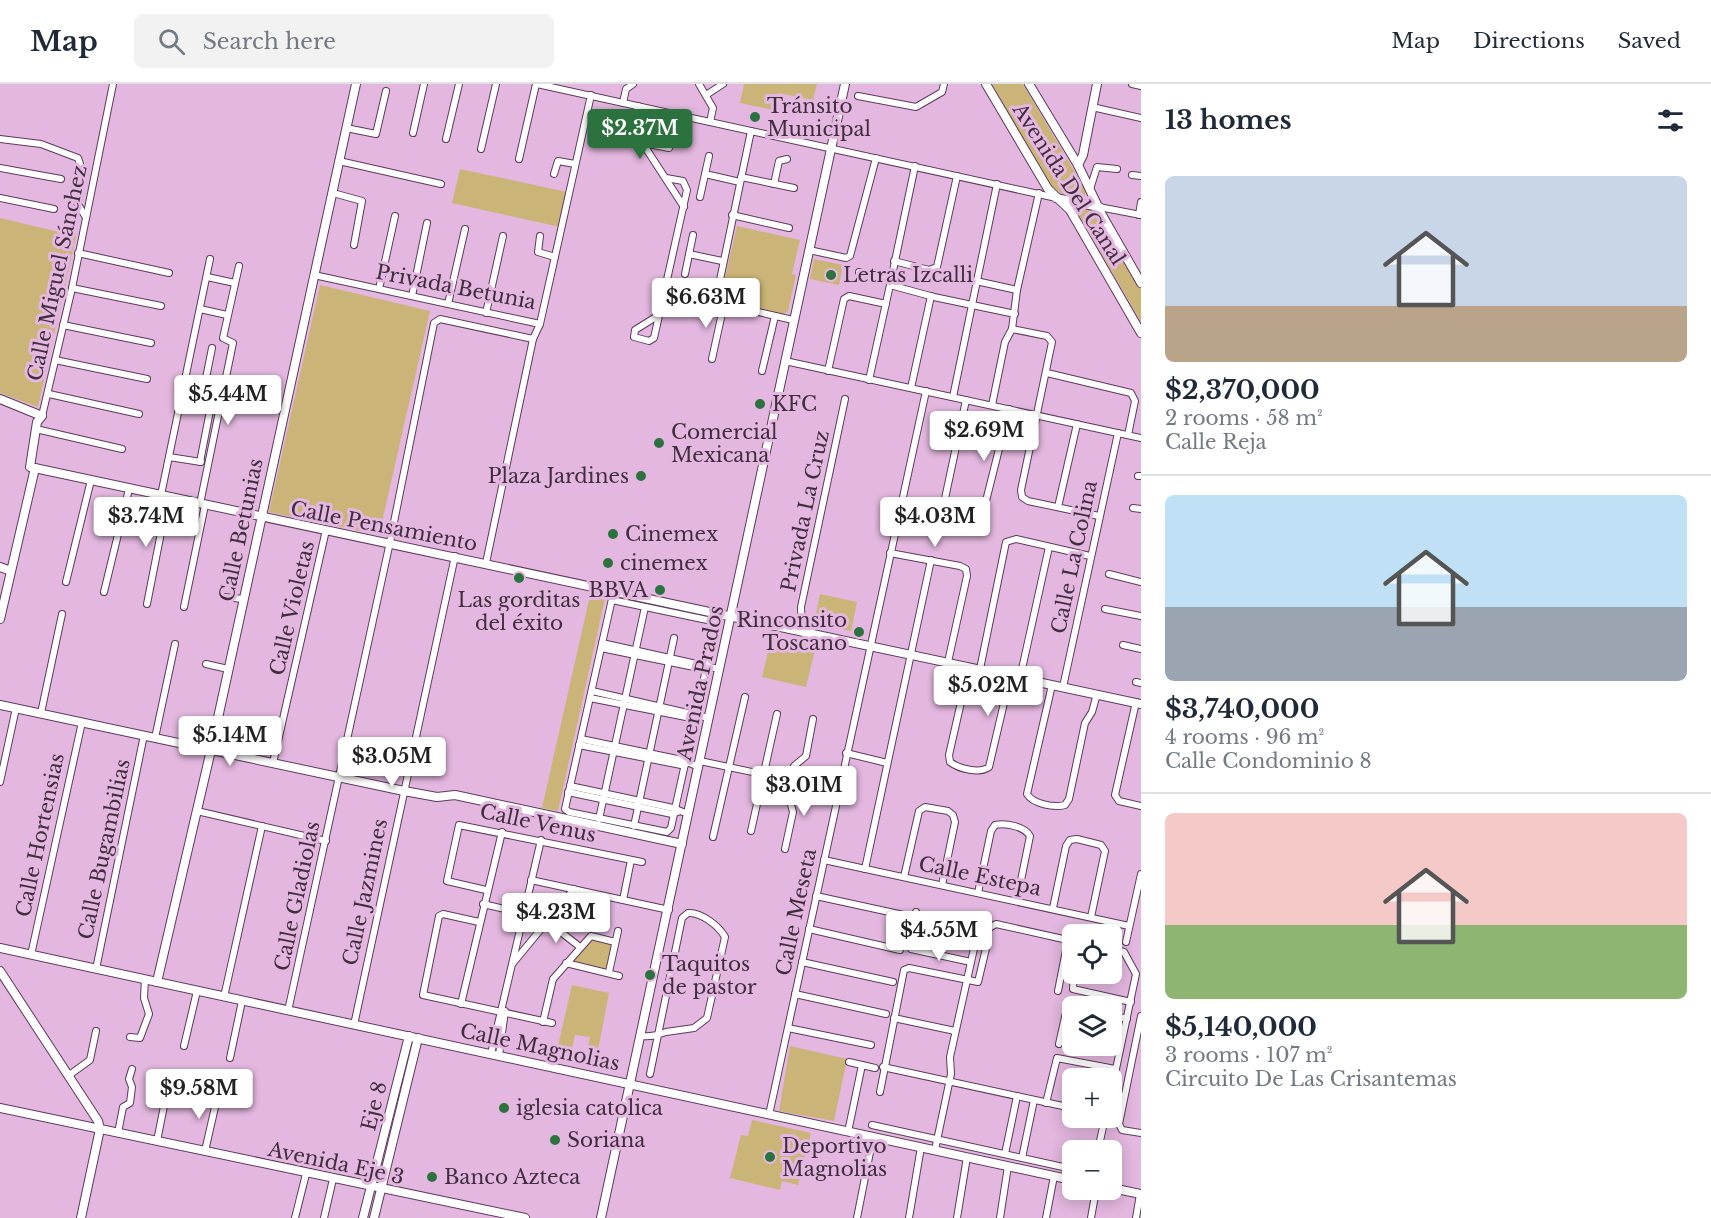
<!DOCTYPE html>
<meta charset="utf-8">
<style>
body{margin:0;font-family:"Libre Baskerville",serif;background:#f2f2f3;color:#1f2937;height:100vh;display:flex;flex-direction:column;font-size:22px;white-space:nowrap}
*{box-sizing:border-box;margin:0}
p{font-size:20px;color:#747a83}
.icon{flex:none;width:33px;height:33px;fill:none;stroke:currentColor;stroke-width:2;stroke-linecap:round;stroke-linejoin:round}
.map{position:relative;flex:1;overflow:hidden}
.side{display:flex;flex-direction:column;background:#fff;width:570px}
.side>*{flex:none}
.buttons{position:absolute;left:1062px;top:840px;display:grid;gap:12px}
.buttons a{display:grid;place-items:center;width:60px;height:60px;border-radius:9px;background:#fff;box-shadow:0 3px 15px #0003;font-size:30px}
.price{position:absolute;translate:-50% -51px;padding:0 14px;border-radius:6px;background:#fff;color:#222;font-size:20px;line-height:39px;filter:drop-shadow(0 2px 3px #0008)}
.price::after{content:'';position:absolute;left:50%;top:36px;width:18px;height:14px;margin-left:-9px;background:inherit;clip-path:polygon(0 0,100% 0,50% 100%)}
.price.selected{background:#2c723e;color:#fff}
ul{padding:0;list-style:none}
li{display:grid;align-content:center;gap:12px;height:318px;padding:0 24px}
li+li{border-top:2px solid #e0e1e3}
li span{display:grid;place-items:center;height:186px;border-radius:9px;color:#555}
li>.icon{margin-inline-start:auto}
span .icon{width:108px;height:108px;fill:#fffc;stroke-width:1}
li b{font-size:26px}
h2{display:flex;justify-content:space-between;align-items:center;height:72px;padding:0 24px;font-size:26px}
header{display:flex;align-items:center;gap:36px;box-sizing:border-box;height:84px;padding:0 30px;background:#fff;border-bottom:2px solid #e0e1e3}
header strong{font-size:28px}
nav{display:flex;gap:33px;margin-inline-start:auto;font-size:21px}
.search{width:420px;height:54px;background:#f2f2f3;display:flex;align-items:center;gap:15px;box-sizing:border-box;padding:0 21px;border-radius:9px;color:#747a83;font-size:22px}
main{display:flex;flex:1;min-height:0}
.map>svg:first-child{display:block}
</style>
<header>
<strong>Map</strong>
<div class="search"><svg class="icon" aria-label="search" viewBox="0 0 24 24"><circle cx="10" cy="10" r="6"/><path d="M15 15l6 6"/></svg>Search here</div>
<nav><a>Map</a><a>Directions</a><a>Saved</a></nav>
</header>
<main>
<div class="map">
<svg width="1141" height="1134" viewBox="0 0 1141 1134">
<rect width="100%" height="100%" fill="#e3b7df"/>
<g fill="#cbb477">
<polygon points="744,0 817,0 813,16 778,9 774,26 740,19"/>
<polygon points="992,0 1023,0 1086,107 1084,116 1064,111 1049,101"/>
<polygon points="460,85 567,108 560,143 452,119"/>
<polygon points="1074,122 1100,126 1141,201 1141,238"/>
<polygon points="0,134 76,152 38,323 0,309"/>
<polygon points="737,142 800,156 792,190 796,191 788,227 783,230 723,217 721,211"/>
<polygon points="814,175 843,181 839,201 810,195"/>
<polygon points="320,201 430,227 379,451 269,428"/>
<polygon points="591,507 606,510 558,727 542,724"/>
<polygon points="820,510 857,518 851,547 814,540"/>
<polygon points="772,551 816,561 806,603 762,593"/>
<polygon points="589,849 615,855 609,888 568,881"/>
<polygon points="572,901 609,909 596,977 586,975 590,953 575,951 572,964 558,962"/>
<polygon points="790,962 847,975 834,1037 779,1027"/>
<polygon points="752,1036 811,1049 798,1101 782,1097 780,1106 730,1094 741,1051 748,1052"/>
</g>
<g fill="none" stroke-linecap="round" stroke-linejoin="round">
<g stroke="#5e3a5c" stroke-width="8">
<g id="minor">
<polyline points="537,0 1052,113"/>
<polyline points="699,0 713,24 710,38"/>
<polyline points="1132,0 1141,2"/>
<polyline points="706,11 723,0"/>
<polyline points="858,12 916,23 942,8 944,0"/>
<polyline points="623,19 626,5 633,0"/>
<polyline points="638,22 634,46 684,123"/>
<polyline points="1092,23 1141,34"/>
<polyline points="634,41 671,48 674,52 669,64 643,59"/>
<polyline points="346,44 376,50 386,7"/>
<polyline points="751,47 716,215 724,220 793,236"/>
<polyline points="413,49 424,0"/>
<polyline points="0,55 41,60 78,74 80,80 73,112 85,132"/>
<polyline points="446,55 459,0"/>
<polyline points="481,65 496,0"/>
<polyline points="519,75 536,0"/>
<polyline points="339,77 441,100"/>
<polyline points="0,84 61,95"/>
<polyline points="554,90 558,77 575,80"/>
<polyline points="705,90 740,98"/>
<polyline points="1132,91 1141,92"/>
<polyline points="741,93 794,104"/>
<polyline points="774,100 779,77 787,75"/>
<polyline points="1090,105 1097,83 1117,85"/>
<polyline points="333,109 362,117 354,161"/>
<polyline points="700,113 709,72"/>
<polyline points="0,114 54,125"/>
<polyline points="1099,123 1141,131"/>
<polyline points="732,131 789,144"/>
<polyline points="1139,131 1141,118"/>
<polyline points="540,152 538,168 555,173"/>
<polyline points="809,166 846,174 850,172 876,74"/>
<polyline points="78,169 169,189"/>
<polyline points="689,170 722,177"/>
<polyline points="894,177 929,186 937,183 957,92"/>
<polyline points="859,188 890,195"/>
<polyline points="685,190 693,151"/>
<polyline points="314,191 540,240"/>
<polyline points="207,193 235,199"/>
<polyline points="976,197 1017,206"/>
<polyline points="890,201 915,82"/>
<polyline points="72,204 161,222"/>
<polyline points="379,205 395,132"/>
<polyline points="412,212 427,139"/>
<polyline points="448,220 465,145"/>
<polyline points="200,225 227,231"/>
<polyline points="486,229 503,152"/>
<polyline points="659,231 635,246 634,253 649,257 654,254 687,106 683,97 666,94"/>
<polyline points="63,241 151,259"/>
<polyline points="1012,245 1047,252 1052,258 1021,406 1022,413 1028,417 1099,432"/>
<polyline points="1012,245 1017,206 1039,109"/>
<polyline points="712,275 724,220"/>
<polyline points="55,276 147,295"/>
<polyline points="785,277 1141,354"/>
<polyline points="762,287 775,232"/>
<polyline points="828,287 844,215 849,212 886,220"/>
<polyline points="1047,289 1131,309 1135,317 1128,351"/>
<polyline points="185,296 217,301"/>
<polyline points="869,296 890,201 934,213 1015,230"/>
<polyline points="205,299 212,264"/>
<polyline points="911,304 931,212"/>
<polyline points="49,310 139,330"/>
<polyline points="953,313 997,100"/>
<polyline points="992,321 1005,258 1012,245"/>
<polyline points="42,332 72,204 113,0"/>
<polyline points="36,345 122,365"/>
<polyline points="169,373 201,378"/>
<polyline points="200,378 215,301"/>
<polyline points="1138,392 1141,392"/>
<polyline points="161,411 210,175"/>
<polyline points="200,420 233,259 223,254 239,182"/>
<polyline points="1058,423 1077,340"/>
<polyline points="1133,424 1141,425"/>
<polyline points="899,428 971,444 978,443 981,437 1009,325"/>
<polyline points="940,438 966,316"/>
<polyline points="890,469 960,482 966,485 967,492 948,578"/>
<polyline points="486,479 533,255 540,240 591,11"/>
<polyline points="1109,490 1141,498"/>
<polyline points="66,498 91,396"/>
<polyline points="104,508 129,405"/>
<polyline points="224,513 243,515"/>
<polyline points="612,516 712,537 716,540 675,725 671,744 667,748 569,728 565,725 614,506"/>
<polyline points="147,520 168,413"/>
<polyline points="184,523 205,421"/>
<polyline points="1105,525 1141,532"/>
<polyline points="802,546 801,523 845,315"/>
<polyline points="602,559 719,585"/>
<polyline points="1123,561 1141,565"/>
<polyline points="601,564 704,585 708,583"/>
<polyline points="206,580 228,585"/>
<path d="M969 583 949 671 950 678C959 685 980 690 989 683L1004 619 1011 610 1015 593"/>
<polyline points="980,585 1006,458 1016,455 1090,472"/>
<polyline points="1020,594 1049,463"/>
<polyline points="1136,598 1141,599"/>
<path d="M1052 601 1027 710C1033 720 1054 724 1065 721L1069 715 1085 639 1092 628 1097 610"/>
<polyline points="1063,603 1118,349"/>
<polyline points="592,607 709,634"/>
<polyline points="590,614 691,634 698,633"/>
<polyline points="1136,618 1115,711 1119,717 1141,722"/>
<polyline points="41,629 62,530"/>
<polyline points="155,654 175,560"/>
<polyline points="581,655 682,676 699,683"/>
<polyline points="579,661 681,681 686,680"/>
<polyline points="846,669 887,679"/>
<polyline points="700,677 795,697"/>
<polyline points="273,679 326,446"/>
<polyline points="0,698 16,624"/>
<polyline points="570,702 673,724 688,730"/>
<polyline points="568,708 672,730 678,728"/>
<polyline points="197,727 326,757"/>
<polyline points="599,735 645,523"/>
<polyline points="634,742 674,554"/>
<polyline points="751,747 777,630"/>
<polyline points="713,753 745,613"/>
<polyline points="785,765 793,728 788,710 789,701 794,682 806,672 813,635"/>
<polyline points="824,776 1129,842"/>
<polyline points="865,785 931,476"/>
<polyline points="904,793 919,727 925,723 948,727 953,731 955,738 942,801"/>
<polyline points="531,796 669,826"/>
<polyline points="486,806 447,797 459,741 642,778"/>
<path d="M978 809 991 747 995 741C1006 739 1024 742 1030 752L1017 816"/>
<polyline points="816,812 908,832"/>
<polyline points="623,816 631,776"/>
<polyline points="483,820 522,829"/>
<polyline points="1053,824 1066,762 1070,756 1077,755 1101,761 1105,767 1091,833"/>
<polyline points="916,828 909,860 911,865 971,878"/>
<polyline points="479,838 443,830 439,832 423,911 552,939"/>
<polyline points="548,838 580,863"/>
<polyline points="809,845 900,866"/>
<polyline points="1126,858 1141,790"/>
<polyline points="1112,865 1124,868 1136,890 1112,1004"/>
<polyline points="31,871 82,638"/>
<polyline points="802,878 893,898"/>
<polyline points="513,879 574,805"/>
<polyline points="566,879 619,892"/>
<polyline points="96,885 144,651"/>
<polyline points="609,888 618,847"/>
<polyline points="1074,890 1073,905 1131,918"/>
<polyline points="1058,907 1068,856"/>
<polyline points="795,910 886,930"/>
<polyline points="224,913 262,742"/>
<polyline points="461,920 502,748"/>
<polyline points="288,927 390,458 434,239 440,235 533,255"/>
<polyline points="1112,931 1127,935"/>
<polyline points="1141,932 1119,1040 1122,1046 1141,1049"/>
<polyline points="894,934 955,947"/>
<polyline points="543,938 553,895 591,852 615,858"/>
<polyline points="354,941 455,472"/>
<polyline points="788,944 871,961"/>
<path d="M642 952C651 953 657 951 666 948L694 944 707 934 725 853C719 842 701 828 688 829L682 834 650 990"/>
<polyline points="130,953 140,954 149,930 144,914 145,895"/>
<polyline points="1059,960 1067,924 1072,923"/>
<polyline points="184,962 197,907"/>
<polyline points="491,970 541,756"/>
<polyline points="499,971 505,927"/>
<polyline points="230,974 242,917"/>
<polyline points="849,978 875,984"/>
<polyline points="883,983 1072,1024"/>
<polyline points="68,992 90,976 96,947"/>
<polyline points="880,1008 904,886 909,884 978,898 988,856"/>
<polyline points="1046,1019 1057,974 1115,985"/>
<polyline points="769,1031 926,307"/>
<polyline points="872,1041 1072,1085"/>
<polyline points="848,1048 862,981"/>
<polyline points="118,1049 123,1023 130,1019 132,1003 129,995 132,985"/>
<polyline points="157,1057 168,1002"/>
<polyline points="935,1066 951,990 950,973 977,851 996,840 1072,857"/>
<polyline points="1098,1066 1105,1034"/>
<polyline points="205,1067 218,1010"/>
<polyline points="1005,1070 1017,1012"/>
<polyline points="1022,1074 1034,1016"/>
<polyline points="295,1134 306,1090"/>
<polyline points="324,1134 333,1095"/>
<polyline points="857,1134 873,1053"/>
<polyline points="909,1134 921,1063"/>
<polyline points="957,1134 967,1073"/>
<polyline points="1000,1134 1008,1082"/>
<polyline points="1046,1134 1054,1092"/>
<polyline points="1091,1134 1096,1106"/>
<polyline points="1136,1134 1140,1110"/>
</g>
</g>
<g stroke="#5e3a5c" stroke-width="10">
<g id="tertiary">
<polyline points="1078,81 1083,71 1097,0"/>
<polyline points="1056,114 1099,123"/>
<polyline points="0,315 42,332 37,338 30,383 1141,620"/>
<polyline points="0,483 11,487"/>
<polyline points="0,535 35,384"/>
<polyline points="0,621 404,707 437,713 455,711 682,760"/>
<polyline points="157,898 211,666 356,0"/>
<polyline points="81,1134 100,1045"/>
</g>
</g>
<g stroke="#5e3a5c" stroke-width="10">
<g id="secondary">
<polyline points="986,0 1048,105 1070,126 1141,249"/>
<polyline points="1029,0 1078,81 1102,131 1141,199"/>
<polyline points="0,864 1072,1096"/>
<polyline points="0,887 98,1037 100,1045"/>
<polyline points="0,1024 525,1134"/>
<polyline points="1112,1104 1141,1110"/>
<polyline points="363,1134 409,952"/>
<polyline points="374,1134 418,954"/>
<polyline points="601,1134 845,0"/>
</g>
</g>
<use href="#minor" stroke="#fff" stroke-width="6"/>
<use href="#tertiary" stroke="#fff" stroke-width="8"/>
<use href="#secondary" stroke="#fff" stroke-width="8"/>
</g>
<g fill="#2c723e" stroke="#e3b7df" stroke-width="2">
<circle cx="755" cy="33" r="6"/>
<circle cx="831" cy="191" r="6"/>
<circle cx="760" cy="320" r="6"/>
<circle cx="659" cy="359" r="6"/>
<circle cx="641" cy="392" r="6"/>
<circle cx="613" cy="450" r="6"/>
<circle cx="608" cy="479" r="6"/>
<circle cx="519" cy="494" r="6"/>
<circle cx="660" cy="506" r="6"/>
<circle cx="859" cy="548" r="6"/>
<circle cx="650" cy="891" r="6"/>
<circle cx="504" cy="1024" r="6"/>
<circle cx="555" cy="1056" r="6"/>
<circle cx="770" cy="1073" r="6"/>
<circle cx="432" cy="1093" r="6"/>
</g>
<g text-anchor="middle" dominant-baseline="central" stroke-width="6" stroke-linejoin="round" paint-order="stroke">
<g font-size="20" fill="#402e3e" stroke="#e3b7df" text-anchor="start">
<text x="767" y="22">Tránsito<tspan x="767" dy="23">Municipal</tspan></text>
<text x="843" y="191">Letras Izcalli</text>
<text x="772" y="320">KFC</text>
<text x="671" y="348">Comercial<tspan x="671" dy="23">Mexicana</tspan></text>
<text x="629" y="392" text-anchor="end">Plaza Jardines</text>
<text x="625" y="450">Cinemex</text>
<text x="620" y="479">cinemex</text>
<text x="648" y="506" text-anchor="end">BBVA</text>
<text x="519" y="516" text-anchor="middle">Las gorditas<tspan x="519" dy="23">del éxito</tspan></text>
<text x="847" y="536" text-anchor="end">Rinconsito<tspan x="847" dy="23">Toscano</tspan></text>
<text x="662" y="880">Taquitos<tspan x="662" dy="23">de pastor</tspan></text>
<text x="516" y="1024">iglesia catolica</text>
<text x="567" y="1056">Soriana</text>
<text x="782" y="1062">Deportivo<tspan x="782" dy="23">Magnolias</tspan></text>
<text x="444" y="1093">Banco Azteca</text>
</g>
<g font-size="20" fill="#402e3e" stroke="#e3b7df">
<text transform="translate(1069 100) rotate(57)">Avenida Del Canal</text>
<text transform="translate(57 189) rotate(-78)">Calle Miguel Sánchez</text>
<text transform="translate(456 203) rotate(11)">Privada Betunia</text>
<text transform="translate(805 427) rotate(-78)">Privada La Cruz</text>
<text transform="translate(384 442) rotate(11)">Calle Pensamiento</text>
<text transform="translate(241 446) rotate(-78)">Calle Betunias</text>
<text transform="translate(1074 473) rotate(-78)">Calle La Colina</text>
<text transform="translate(292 524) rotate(-77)">Calle Violetas</text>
<text transform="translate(700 599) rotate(-78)">Avenida Prados</text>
<text transform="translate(538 739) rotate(12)">Calle Venus</text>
<text transform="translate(40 751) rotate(-78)">Calle Hortensias</text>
<text transform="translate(104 765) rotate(-78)">Calle Bugambilias</text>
<text transform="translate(980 792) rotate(12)">Calle Estepa</text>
<text transform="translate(365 808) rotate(-78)">Calle Jazmines</text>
<text transform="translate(297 812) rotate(-78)">Calle Gladiolas</text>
<text transform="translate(796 828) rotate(-78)">Calle Meseta</text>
<text transform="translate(540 963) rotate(12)">Calle Magnolias</text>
<text transform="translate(374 1022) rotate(-76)">Eje 8</text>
<text transform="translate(336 1079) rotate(12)">Avenida Eje 3</text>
</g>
</g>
</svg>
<div class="buttons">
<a><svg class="icon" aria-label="locate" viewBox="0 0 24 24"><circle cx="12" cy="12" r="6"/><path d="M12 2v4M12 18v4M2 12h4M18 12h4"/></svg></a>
<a><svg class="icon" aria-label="layers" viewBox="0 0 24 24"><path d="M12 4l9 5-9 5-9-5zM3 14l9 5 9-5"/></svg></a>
<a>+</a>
<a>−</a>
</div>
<b class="price selected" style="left:640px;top:76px">$2.37M</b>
<b class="price" style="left:706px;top:245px">$6.63M</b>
<b class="price" style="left:228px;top:342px">$5.44M</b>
<b class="price" style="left:984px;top:378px">$2.69M</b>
<b class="price" style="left:146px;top:464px">$3.74M</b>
<b class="price" style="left:935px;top:464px">$4.03M</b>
<b class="price" style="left:988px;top:633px">$5.02M</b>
<b class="price" style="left:230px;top:683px">$5.14M</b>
<b class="price" style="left:392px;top:704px">$3.05M</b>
<b class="price" style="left:804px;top:733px">$3.01M</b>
<b class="price" style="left:556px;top:860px">$4.23M</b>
<b class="price" style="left:939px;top:878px">$4.55M</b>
<b class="price" style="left:199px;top:1036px">$9.58M</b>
</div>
<section class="side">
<h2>13 homes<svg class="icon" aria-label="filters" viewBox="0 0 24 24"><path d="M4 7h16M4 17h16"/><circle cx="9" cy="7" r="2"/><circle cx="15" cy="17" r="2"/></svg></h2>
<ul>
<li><span style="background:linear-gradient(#c9d6e8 70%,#b9a48a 0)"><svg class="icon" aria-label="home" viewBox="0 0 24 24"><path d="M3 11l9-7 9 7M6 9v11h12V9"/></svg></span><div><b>$2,370,000</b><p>2 rooms · 58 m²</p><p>Calle Reja</p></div></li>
<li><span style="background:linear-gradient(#bfe0f5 60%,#9aa5b1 0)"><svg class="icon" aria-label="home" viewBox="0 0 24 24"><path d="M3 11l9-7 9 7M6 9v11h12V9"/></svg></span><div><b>$3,740,000</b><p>4 rooms · 96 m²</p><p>Calle Condominio 8</p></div></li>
<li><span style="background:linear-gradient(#f6c9c9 60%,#8fb573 0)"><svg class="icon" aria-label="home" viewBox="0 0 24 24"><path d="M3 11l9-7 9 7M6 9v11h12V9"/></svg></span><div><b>$5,140,000</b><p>3 rooms · 107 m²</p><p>Circuito De Las Crisantemas</p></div></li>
</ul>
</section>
</main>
